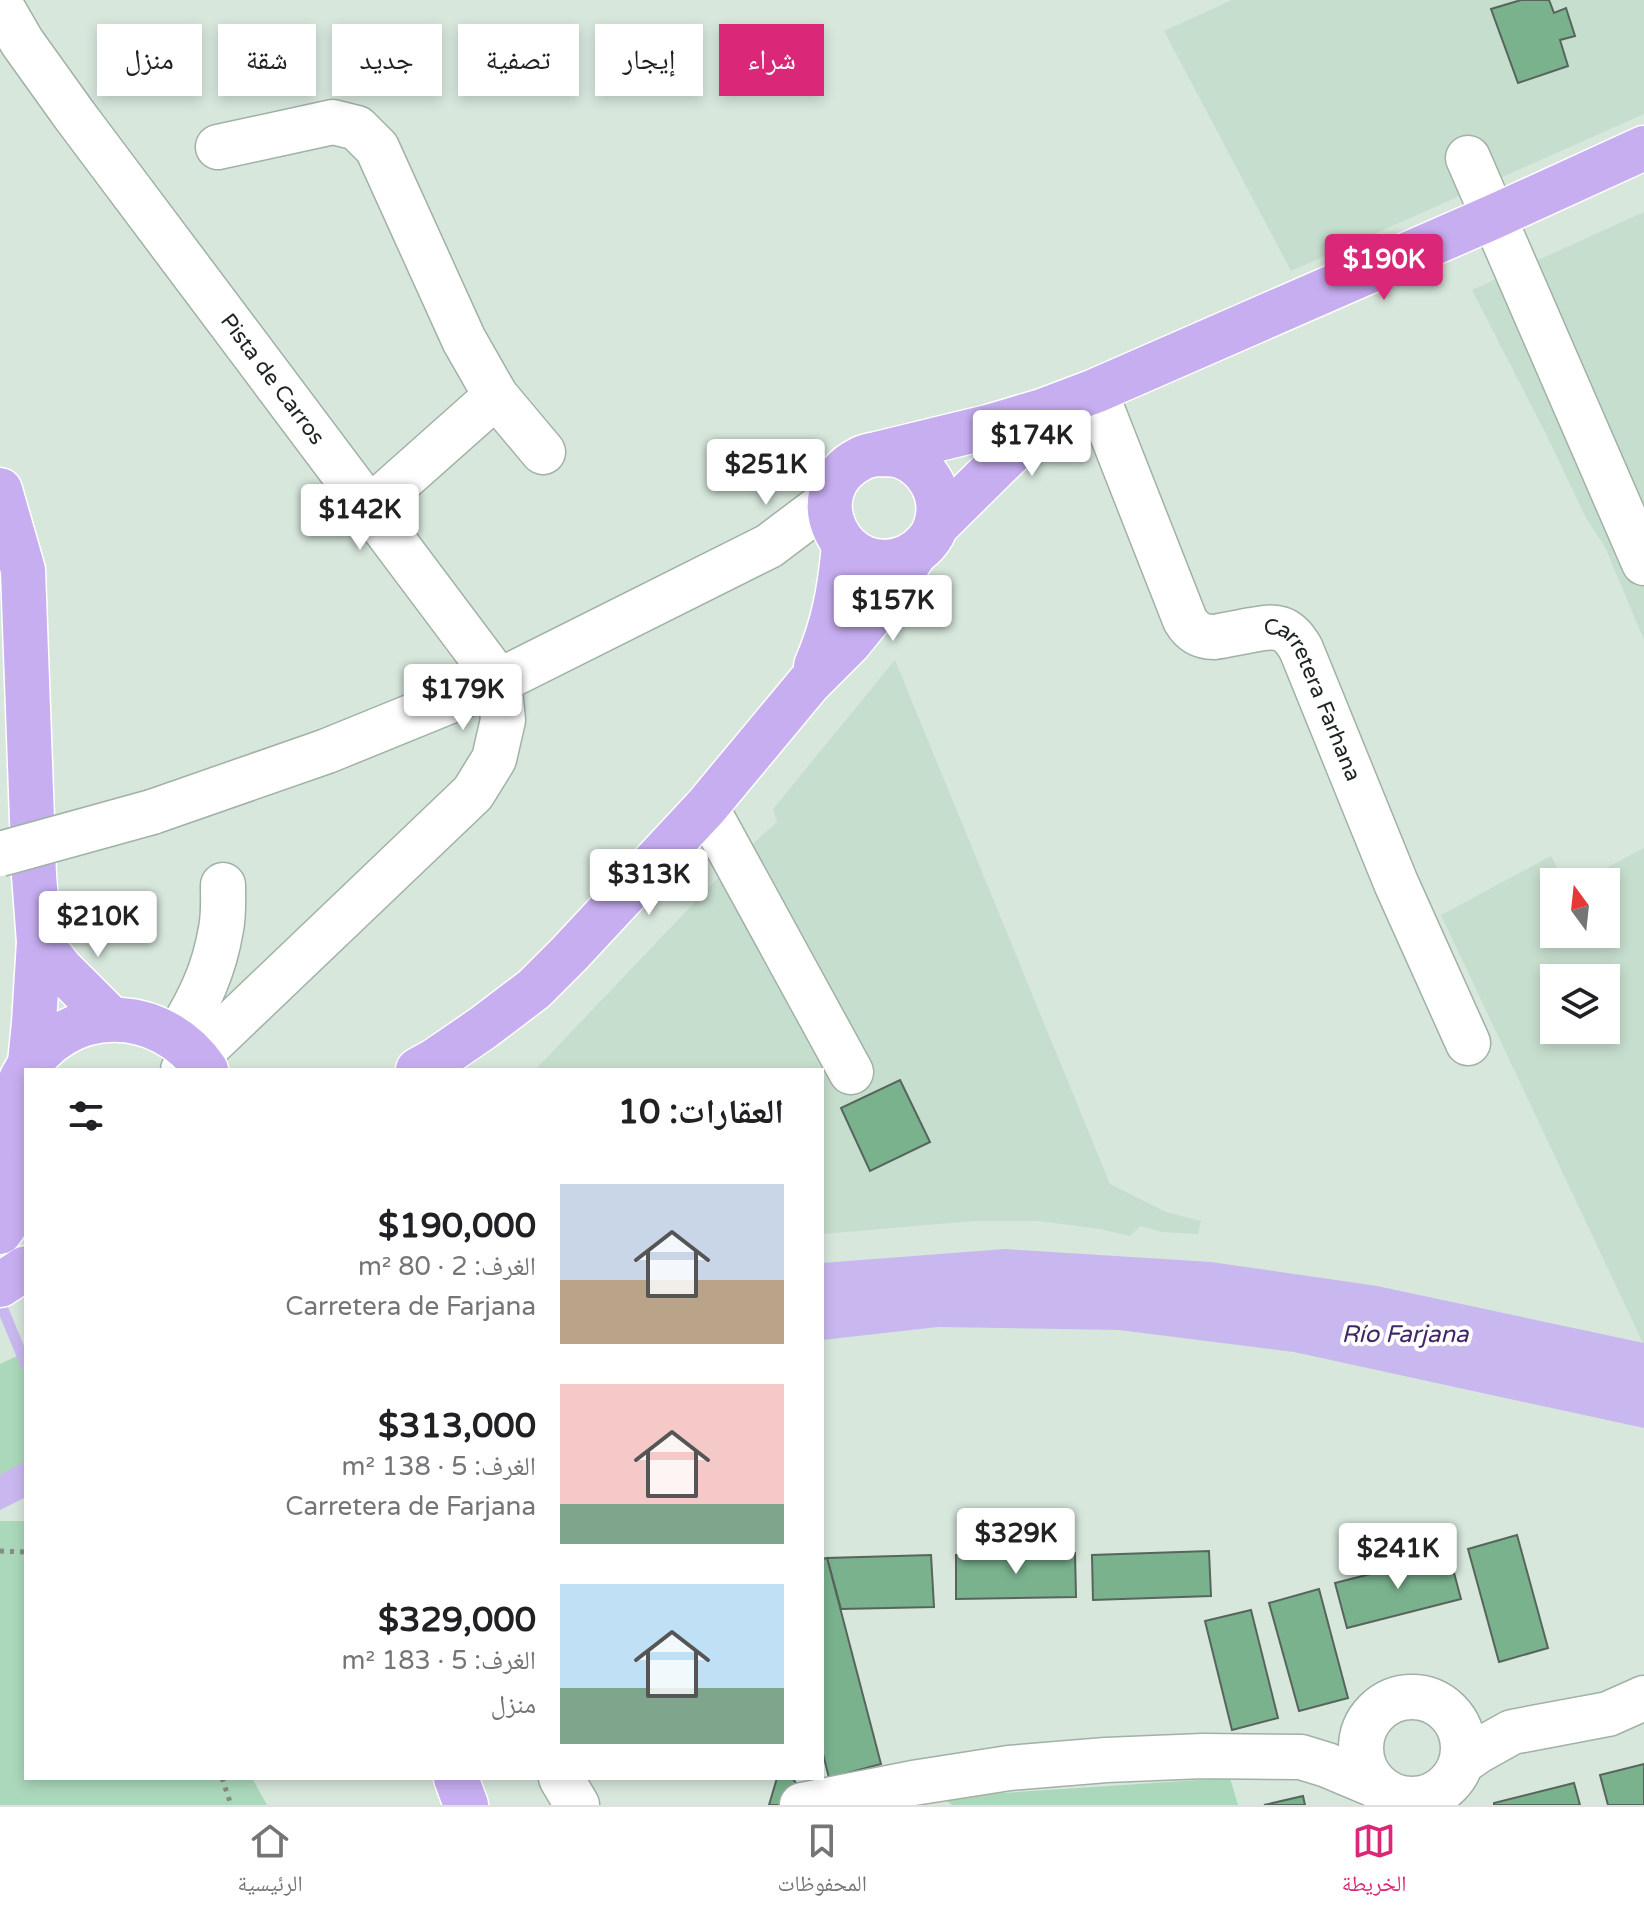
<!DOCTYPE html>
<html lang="ar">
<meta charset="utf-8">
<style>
body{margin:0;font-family:"Varela Round","Noto Naskh Arabic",sans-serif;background:#f2f2f2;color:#202124;direction:rtl;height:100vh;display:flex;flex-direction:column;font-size:30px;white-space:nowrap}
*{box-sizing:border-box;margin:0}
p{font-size:26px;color:#757577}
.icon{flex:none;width:44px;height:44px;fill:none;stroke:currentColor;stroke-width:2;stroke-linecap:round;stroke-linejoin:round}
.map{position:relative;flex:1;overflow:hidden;direction:ltr}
.details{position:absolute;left:24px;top:1068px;width:800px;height:712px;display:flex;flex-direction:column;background:#fff;border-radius:0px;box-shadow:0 4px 12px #0003;direction:rtl}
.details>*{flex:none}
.top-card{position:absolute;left:24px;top:24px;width:800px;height:72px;direction:rtl;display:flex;gap:16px}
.needle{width:52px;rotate:345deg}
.tools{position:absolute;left:1540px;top:868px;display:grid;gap:16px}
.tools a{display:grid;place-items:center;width:80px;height:80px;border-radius:0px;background:#fff;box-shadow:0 4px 12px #0003;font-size:40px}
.price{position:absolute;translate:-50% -68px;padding:0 18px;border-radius:8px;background:#fff;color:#222;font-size:26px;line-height:52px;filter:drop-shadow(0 2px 4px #0008)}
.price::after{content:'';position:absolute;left:50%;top:48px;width:24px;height:18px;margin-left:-12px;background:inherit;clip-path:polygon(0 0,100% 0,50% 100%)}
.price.active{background:#db2777;color:#fff}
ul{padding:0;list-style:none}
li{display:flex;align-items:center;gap:24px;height:200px;padding:0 40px}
li span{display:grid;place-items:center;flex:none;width:224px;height:160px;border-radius:0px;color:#555}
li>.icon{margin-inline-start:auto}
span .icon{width:96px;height:96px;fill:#fffc;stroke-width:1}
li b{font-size:34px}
h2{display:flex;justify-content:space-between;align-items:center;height:96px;padding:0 40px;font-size:34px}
.chip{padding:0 28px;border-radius:0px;background:#fff;box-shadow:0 4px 12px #0003;font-size:28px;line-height:72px}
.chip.active{background:#db2777;color:#fff}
.menu{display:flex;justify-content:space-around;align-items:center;height:112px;border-top:2px solid #e0e0e0;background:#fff;font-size:22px;color:#757577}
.menu a{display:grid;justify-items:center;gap:4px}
.menu .active{color:#db2777}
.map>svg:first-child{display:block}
</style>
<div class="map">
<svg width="1644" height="1805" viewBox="0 0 1644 1805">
<rect width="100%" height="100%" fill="#d7e7dc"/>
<g fill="#c6dece" fill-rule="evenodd">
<polygon points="1232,0 1644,0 1644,114 1291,271 1164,31"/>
<polygon points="1644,212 1644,640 1605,547 1586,518 1546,434 1472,290"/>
<polygon points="895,660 1110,1184 1166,1212 1201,1221 1198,1234 1162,1232 1140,1226 1130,1236 1100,1229 1039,1221 974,1221 822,1234 822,1070 535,1070 736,859 777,822 773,809"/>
<path d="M1644 848V1343H1643L1441 915 1551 856 1565 882H1554V934H1606V882H1579ZM1554 978H1606V1030H1554Z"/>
</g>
<g fill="#abd8ba">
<polygon points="26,1352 26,1467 0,1481 0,1364"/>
<polygon points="0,1521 26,1521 26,1778 252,1778 267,1805 0,1805"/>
<polygon points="1230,1778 1238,1805 952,1805 942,1797"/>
</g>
<g fill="#c9b8ef">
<polygon points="1005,1249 1211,1262 1377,1286 1644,1343 1644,1428 1294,1352 1119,1330 938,1327 822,1340 822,1263"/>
<polygon points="26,1469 26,1497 0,1510 0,1483"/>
</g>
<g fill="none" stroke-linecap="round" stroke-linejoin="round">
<g stroke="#c9b8ef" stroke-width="11">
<polyline points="0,1302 26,1365"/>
<polyline points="0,1481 26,1467"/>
</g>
</g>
<g fill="#7ab28e" stroke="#57655c" stroke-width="2">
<polygon points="1521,0 1549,0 1554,13 1566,8 1575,36 1560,40 1568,66 1518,83 1491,9"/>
<polygon points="900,1080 930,1142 870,1171 841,1108"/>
<polygon points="1517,1535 1548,1648 1499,1662 1468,1549"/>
<polygon points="1209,1551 1211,1596 1093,1600 1092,1555"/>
<polygon points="1075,1553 1076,1597 956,1599 956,1555"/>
<polygon points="1449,1554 1461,1599 1347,1628 1335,1583"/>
<polygon points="931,1555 934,1607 841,1609 827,1558"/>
<polygon points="827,1558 881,1764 829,1778 822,1750 822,1559"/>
<polygon points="1319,1589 1348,1698 1299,1711 1269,1603"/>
<polygon points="1251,1610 1278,1718 1232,1730 1205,1621"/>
<polygon points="1644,1764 1644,1805 1608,1805 1600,1775"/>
<polygon points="777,1778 792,1778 797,1784 802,1805 769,1805"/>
<polygon points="1574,1783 1580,1805 1494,1805 1494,1803"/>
<polygon points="1303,1796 1305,1805 1264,1805"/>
</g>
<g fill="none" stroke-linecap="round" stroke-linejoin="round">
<g stroke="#a1b1a6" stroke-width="47">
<g id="minor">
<path id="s1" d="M0 4 22 42 75 116 499 681 503 720 494 759 473 793 183 1070"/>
<polyline points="218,147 333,122 357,128 377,148 464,340 496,396 543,452"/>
<polyline points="1468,158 1644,563"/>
<path id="s2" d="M1095 391 1185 620C1192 632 1200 637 1214 637 1227 635 1240 632 1252 630 1277 625 1288 626 1301 649L1396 883 1468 1043"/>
<polyline points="370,508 496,396"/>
<polyline points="706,807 851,1072"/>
<polyline points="152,812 327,751 499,681 769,546 830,500"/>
<path d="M176 1038C199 1002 214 971 221 929 224 914 223 899 223 885"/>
<circle cx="1412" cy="1748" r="51"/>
<polyline points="1462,1762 1478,1751 1512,1732 1608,1714 1644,1698"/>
<polyline points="561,1778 577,1805"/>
<polyline points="802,1805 913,1783 1009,1768 1106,1760 1203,1756 1301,1757 1327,1765 1377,1786"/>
</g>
</g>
<g stroke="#fff" stroke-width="47">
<g id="major">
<path d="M877 454C885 454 894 454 901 456 929 467 945 496 936 525 933 538 921 550 909 556 842 586 797 491 860 459 865 456 872 455 877 454L988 427 1042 411 1095 391 1493 217 1644 148"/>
<polyline points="0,490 23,570 34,875 39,942 34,1023 30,1063"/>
<polyline points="936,526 1011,452 1059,415"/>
<path d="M816 666C834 624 840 590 844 545"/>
<polyline points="39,942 61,969 111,1019"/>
<polyline points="418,1070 436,1060 484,1027 534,989 570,953 706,807 809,683 849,643 884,600 915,553"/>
<path d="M26 1179C18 1168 14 1153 12 1139 8 1117 13 1094 24 1074 64 1002 161 1003 206 1070"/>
<path d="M0 1232C14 1214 19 1197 23 1175"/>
<polyline points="0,1285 26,1268"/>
<polyline points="456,1778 466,1805"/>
</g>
</g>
<g stroke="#838e86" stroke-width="5" stroke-dasharray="4 6" stroke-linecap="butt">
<polyline points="0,1551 26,1552"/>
<polyline points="222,1778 231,1805"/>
</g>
<use href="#minor" stroke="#fff" stroke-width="44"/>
<use href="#major" stroke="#c7aef1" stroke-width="44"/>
<g stroke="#a1b1a6" stroke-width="47" stroke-linecap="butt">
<polyline id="minor-bridge" points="0,854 152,812"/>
</g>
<use href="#minor-bridge" stroke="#fff" stroke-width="44"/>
</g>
<g text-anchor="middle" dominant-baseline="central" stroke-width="8" stroke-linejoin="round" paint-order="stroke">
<g font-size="22" fill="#1e2420" stroke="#fff">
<text stroke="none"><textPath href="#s1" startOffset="464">Pista de Carros</textPath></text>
<text stroke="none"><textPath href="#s2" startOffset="426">Carretera Farhana</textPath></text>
</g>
<g font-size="24" font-style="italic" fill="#412767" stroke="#fff">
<text x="1405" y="1334">Río Farjana</text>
</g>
</g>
</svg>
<div class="tools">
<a><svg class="needle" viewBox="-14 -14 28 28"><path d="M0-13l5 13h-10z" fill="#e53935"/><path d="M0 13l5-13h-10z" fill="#757577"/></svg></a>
<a><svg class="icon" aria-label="layers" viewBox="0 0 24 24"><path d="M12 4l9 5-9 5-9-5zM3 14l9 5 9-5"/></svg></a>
</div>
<b class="price active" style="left:1384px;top:302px">$190K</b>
<b class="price" style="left:1032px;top:478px">$174K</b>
<b class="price" style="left:766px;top:507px">$251K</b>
<b class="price" style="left:360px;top:552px">$142K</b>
<b class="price" style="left:893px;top:643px">$157K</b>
<b class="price" style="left:463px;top:732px">$179K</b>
<b class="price" style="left:649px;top:917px">$313K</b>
<b class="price" style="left:98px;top:959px">$210K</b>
<b class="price" style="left:1016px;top:1576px">$329K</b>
<b class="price" style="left:1398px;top:1591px">$241K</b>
<div class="top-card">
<a class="chip active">شراء</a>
<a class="chip">إيجار</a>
<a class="chip">تصفية</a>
<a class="chip">جديد</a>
<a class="chip">شقة</a>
<a class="chip">منزل</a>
</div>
<section class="details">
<h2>العقارات: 10<svg class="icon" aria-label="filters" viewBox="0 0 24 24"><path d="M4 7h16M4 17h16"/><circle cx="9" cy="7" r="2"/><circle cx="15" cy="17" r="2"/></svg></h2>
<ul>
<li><span style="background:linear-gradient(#c9d6e8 60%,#b9a48a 0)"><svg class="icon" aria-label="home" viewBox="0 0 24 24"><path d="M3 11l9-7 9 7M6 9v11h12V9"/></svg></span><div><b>$190,000</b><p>الغرف: 2 · 80 m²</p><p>Carretera de Farjana</p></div></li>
<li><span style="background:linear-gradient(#f6c9c9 75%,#7fa58c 0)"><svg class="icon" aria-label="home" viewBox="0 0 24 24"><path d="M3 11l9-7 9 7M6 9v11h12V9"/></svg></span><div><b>$313,000</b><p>الغرف: 5 · 138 m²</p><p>Carretera de Farjana</p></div></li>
<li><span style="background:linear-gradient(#bfe0f5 65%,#7fa58c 0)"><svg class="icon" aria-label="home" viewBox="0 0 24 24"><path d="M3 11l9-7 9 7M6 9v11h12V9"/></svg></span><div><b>$329,000</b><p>الغرف: 5 · 183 m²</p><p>منزل</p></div></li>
</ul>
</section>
</div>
<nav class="menu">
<a class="active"><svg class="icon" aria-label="map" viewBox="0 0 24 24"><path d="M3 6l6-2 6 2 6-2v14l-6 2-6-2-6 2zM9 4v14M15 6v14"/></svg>الخريطة</a>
<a><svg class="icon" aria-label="saved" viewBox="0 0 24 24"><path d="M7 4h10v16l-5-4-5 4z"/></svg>المحفوظات</a>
<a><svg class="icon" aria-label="home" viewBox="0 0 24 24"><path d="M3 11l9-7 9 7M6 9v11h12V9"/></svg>الرئيسية</a>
</nav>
